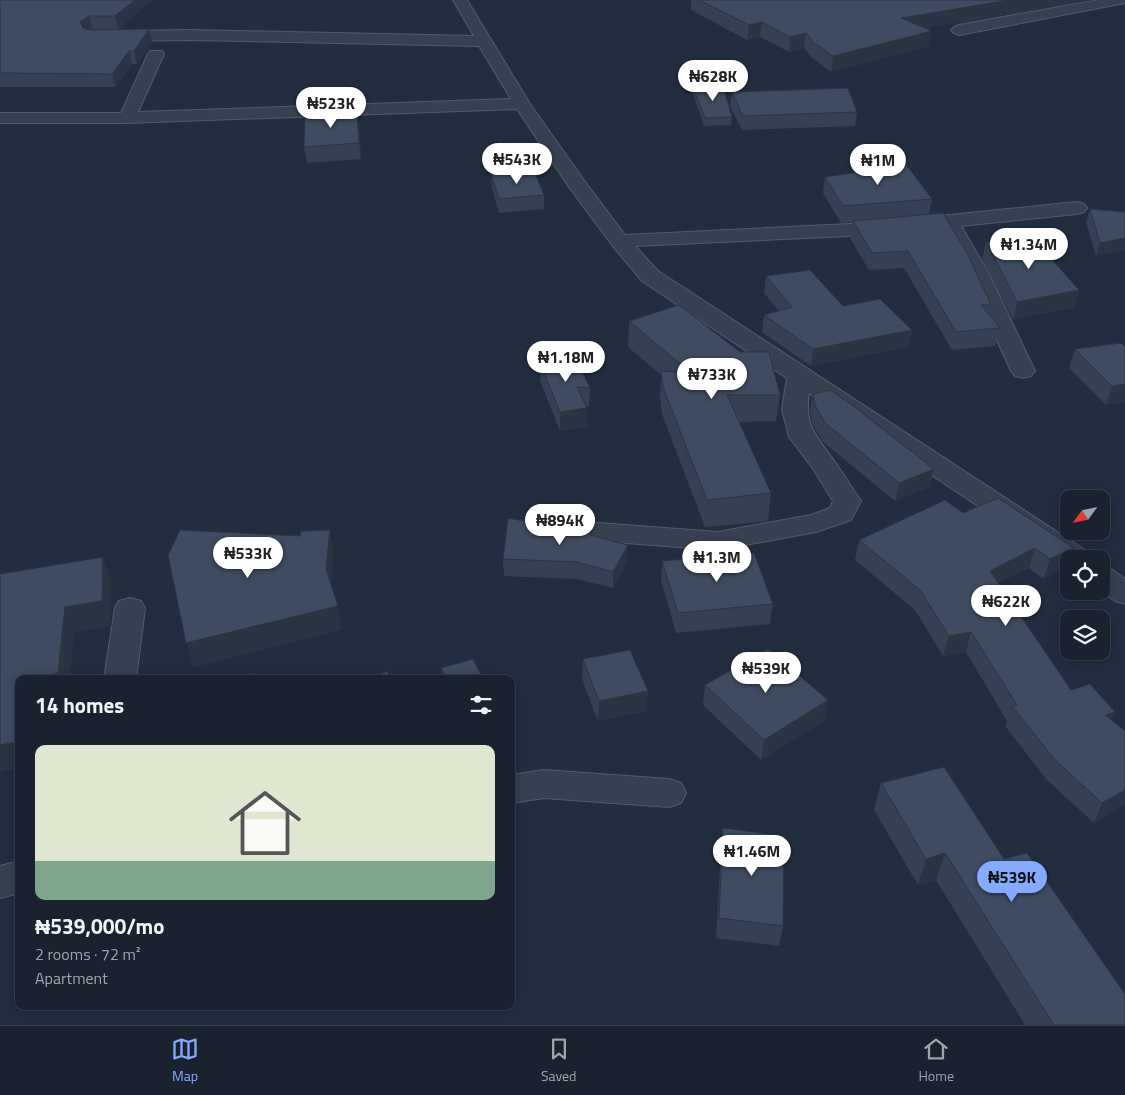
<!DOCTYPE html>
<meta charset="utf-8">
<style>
body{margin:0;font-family:"Titillium Web",sans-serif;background:#232a38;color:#f1f3f6;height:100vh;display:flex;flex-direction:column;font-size:19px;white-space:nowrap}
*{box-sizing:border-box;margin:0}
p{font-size:16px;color:#9fa4ab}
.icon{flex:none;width:28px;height:28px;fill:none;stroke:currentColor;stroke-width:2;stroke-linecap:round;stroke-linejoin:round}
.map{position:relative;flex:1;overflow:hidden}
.panel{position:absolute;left:15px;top:675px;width:500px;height:335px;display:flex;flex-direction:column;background:#1a2230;border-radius:10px;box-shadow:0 2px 12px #0003,0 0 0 1px #383f4c}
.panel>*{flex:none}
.needle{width:32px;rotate:237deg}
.controls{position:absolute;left:1060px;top:490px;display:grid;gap:10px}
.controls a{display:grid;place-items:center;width:50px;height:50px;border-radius:10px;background:#1a2230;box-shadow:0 2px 12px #0003,0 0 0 1px #383f4c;font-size:25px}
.price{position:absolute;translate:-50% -42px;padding:0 11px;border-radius:18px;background:#fff;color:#222;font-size:16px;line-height:32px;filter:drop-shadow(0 1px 2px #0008)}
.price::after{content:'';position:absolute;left:50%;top:30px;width:15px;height:11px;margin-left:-8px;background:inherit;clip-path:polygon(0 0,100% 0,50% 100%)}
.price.current{background:#84abff;color:#111}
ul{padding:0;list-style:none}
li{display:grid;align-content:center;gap:10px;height:265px;padding:0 20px}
li span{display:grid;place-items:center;height:155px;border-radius:10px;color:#555}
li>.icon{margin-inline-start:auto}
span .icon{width:90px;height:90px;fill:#fffc;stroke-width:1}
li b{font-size:21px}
h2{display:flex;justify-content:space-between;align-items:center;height:60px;padding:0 20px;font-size:21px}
.tabs{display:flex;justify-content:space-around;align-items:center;height:70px;border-top:1px solid #383f4c;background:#1a2230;font-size:14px;color:#9fa4ab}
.tabs a{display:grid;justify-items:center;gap:2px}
.tabs .current{color:#84abff}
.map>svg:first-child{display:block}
</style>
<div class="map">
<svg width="1125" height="1025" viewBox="0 0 1125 1025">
<rect width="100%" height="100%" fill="#222d40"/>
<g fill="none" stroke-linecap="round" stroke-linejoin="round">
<g stroke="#525b6b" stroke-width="2">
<g id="minor">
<path d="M453 0H467L530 104 583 179 625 235 871 223 1077 202 1084 204 1087 208 1084 212 1077 214 961 226 988 272 1035 371 1031 376 1023 378 1015 376 1011 371 966 272 942 228 871 235 635 246 658 271 1088 552 1092 559H1069L1068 566 809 393C804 427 817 436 835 462 844 475 852 488 861 501L851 520 816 532 718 550 533 536 523 533 519 527 523 521 533 518 718 532 811 515 830 508 833 501 814 470 789 437 782 409 787 378 642 281 612 245 569 187 517 109 127 123H0V113H121L148 54 150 51H162L164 54 138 112 511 99 479 46 190 40 113 41 108 39 105 36 108 33 113 31 190 30 474 36Z"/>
<polygon points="1098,0 1125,0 1125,3 959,35 954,33 951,30 954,27 959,25"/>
<polygon points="1101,566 1111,569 1125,579 1125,604 1115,601 1101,591"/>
<polygon points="130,598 141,601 145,608 136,679 104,679 115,608 119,601"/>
<polygon points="544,770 669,779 681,783 686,793 681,803 669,807 544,798 511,803 511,775"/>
<polygon points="19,861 19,893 0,898 0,866"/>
</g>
</g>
<use href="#minor" fill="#374050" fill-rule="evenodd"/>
</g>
<g fill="#354053">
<polygon points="0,0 153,0 118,29 92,29 91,30 152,42 137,64 132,64 115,87 0,87"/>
<polygon points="691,0 1093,0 926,28 929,46 831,72 811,57 804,48 789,52 760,37 747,40 691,10"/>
<polygon points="693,87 732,117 731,125 704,126 693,94"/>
<polygon points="732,92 857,112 855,126 742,130 730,106"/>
<polygon points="347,113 359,128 361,159 307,163 304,147"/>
<polygon points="491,174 544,195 544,209 499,213 492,188"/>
<polygon points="825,177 932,199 929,214 991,305 989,315 1000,328 995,346 952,350 904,268 869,270 850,238 853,222 841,223 823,193"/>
<polygon points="1090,209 1125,212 1096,256 1086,222"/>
<polygon points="986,242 1079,290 1074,308 1013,319 982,259"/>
<polygon points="766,276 843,306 912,330 908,347 811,366 762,332 764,315 779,311 764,293"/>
<polygon points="629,321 780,395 776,421 739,422 771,493 768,521 705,527 662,414 660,397 661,375 628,347"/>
<polygon points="1125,347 1125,402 1106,405 1069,368 1075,349"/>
<polygon points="540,363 590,388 589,407 586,406 587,427 560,431 540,381"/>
<polygon points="813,394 934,469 929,487 895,501 822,441 812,422 810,411"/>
<polygon points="963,513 1069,559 1069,562 1067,568 1043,579 1029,568 998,583 1071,690 1115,712 1111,720 1125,731 1125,804 1094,823 1047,780 1005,726 1007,721 966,652 943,656 915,610 855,560 859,540"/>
<polygon points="503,559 627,562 613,588 577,579 504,576"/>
<polygon points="662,561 773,604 770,624 676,633 661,580"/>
<polygon points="583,659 647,711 598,721 582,679"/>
<polygon points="441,668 483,679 442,679"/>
<polygon points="705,685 828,700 824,721 761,760 703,705"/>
<polygon points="881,783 1004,859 1125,1025 1025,1025 936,880 918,885 874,810"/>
<polygon points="723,828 783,926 779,946 716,938 721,848"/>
</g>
<g fill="#2b3443">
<polygon points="135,0 153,0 118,29 115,16"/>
<polygon points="1010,0 1093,0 899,33 901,18"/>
<polygon points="89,16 92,29 83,35 80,22"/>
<polygon points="762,22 760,37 747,40 749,25"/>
<polygon points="149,29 152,42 137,64 134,51"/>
<polygon points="932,31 929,46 831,72 833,56"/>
<polygon points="806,33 804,48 789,52 790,37"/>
<polygon points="129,51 132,64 115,87 112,74"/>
<polygon points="357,112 359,128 361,159 359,143"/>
<polygon points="1125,238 1125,251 1096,256 1100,243"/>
<polygon points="1079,290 1074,308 1013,319 1017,302"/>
<polygon points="912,330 908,347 811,366 813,349"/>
<polygon points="1125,384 1125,402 1106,405 1112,386"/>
<polygon points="587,408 587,427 560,431 560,412"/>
<polygon points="934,469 929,487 895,501 899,483"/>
<polygon points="330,530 334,554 329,593 326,569"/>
<polygon points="628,545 627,562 613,588 613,572"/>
<polygon points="1035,548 1029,568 984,590 990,571"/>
<polygon points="1074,548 1070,559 1069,559 1069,562 1067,568 1043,579 1050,559"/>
<polygon points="103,557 111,582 110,626 74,633 70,679 46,679 45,676 65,607"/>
<polygon points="338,606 341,630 193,667 186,643"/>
<polygon points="971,632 966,652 943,656 949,636"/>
<polygon points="648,691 647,711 598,721 599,701"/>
<polygon points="828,700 824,721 761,760 764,740"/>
<polygon points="1115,712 1106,732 1105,715"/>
<polygon points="19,742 19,769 0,772 0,745"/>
<polygon points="1125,790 1125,804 1094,823 1102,803"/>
<polygon points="945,853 936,880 918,885 926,859"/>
</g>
<g fill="#3e4b60" stroke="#2b3443">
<polygon points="0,0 135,0 115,16 89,16 80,22 83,28 89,30 149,29 134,51 129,51 112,74 0,73"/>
<polygon points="699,0 1010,0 901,18 932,31 833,56 813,42 806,33 790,37 762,22 749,25"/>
<polygon points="723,86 732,117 705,118 693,87"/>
<polygon points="848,88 857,112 743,116 732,92"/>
<polygon points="346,111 346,113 357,112 359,143 304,147 305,113"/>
<polygon points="905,163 932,199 843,206 825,177 852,173"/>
<polygon points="534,170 544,195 499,199 491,174"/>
<polygon points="1090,209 1125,212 1125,238 1100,243"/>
<polygon points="943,213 968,255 991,305 981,305 1000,328 956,332 908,251 872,253 853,221"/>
<polygon points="1033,238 1079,290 1017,302 986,242"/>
<polygon points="810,270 843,306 880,299 912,330 813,349 764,315 792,307 766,276"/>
<polygon points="679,305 740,352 769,352 780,395 727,395 771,493 707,500 663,387 661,371 691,373 629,321"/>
<polygon points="1121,343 1125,347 1125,384 1112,386 1075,349"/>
<polygon points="576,358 590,388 577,387 587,408 560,412 540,363"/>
<polygon points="830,390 852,405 934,469 899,483 825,423 815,405 813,394"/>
<polygon points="998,498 1074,548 1050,559 1035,548 990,571 1071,690 1090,684 1115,712 1105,715 1125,731 1125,790 1102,803 1055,760 1012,706 1017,705 971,632 949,636 920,590 859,540 945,500 963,513"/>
<polygon points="508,518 572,530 628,545 613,572 577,562 503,559"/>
<polygon points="180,530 300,536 301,531 330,530 326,569 338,606 186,643 168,555"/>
<polygon points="754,553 773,604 678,613 662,561"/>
<polygon points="103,557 102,601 65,607 58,673 45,676 46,679 19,679 19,742 0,745 0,574"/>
<polygon points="768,649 828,700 764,740 705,685"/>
<polygon points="630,650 648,691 599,701 583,659"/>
<polygon points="473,659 483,679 446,679 441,668"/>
<polygon points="387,671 392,679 369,679"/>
<polygon points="254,673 255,679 223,679"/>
<polygon points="944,767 1004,859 1027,853 1125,994 1125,1025 1054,1025 945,853 926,859 881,783"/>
<polygon points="723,828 784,836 783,926 719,918"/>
</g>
</svg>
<div class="controls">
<a><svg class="needle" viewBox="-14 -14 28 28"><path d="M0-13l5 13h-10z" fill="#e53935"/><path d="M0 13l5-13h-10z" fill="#9fa4ab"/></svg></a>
<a><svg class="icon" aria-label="locate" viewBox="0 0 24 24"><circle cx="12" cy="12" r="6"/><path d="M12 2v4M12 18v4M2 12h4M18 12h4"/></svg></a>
<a><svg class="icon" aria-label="layers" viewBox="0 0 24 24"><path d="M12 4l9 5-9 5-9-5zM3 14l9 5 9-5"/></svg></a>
</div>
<b class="price" style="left:713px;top:102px">₦628K</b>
<b class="price" style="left:331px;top:129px">₦523K</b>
<b class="price" style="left:517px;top:185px">₦543K</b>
<b class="price" style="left:878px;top:186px">₦1M</b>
<b class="price" style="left:1029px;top:270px">₦1.34M</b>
<b class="price" style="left:566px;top:383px">₦1.18M</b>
<b class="price" style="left:712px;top:400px">₦733K</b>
<b class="price" style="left:560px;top:546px">₦894K</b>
<b class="price" style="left:248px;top:579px">₦533K</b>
<b class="price" style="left:717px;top:583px">₦1.3M</b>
<b class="price" style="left:1006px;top:627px">₦622K</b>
<b class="price" style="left:766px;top:694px">₦539K</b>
<b class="price" style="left:752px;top:877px">₦1.46M</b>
<b class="price current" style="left:1012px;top:903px">₦539K</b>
<section class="panel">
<h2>14 homes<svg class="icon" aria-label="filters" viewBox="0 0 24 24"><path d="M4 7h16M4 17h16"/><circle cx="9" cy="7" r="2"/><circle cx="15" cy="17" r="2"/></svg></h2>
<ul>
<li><span style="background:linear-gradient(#dfe7d0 75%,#7fa58c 0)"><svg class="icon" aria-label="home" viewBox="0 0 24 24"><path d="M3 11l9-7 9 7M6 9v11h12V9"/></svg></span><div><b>₦539,000/mo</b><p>2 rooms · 72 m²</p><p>Apartment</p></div></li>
</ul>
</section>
</div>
<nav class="tabs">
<a class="current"><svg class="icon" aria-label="map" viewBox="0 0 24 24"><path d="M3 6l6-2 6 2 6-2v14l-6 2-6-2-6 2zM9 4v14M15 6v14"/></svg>Map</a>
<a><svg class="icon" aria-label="saved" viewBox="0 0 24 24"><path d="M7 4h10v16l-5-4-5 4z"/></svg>Saved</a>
<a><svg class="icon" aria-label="home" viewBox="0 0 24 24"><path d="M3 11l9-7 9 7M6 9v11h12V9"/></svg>Home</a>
</nav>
